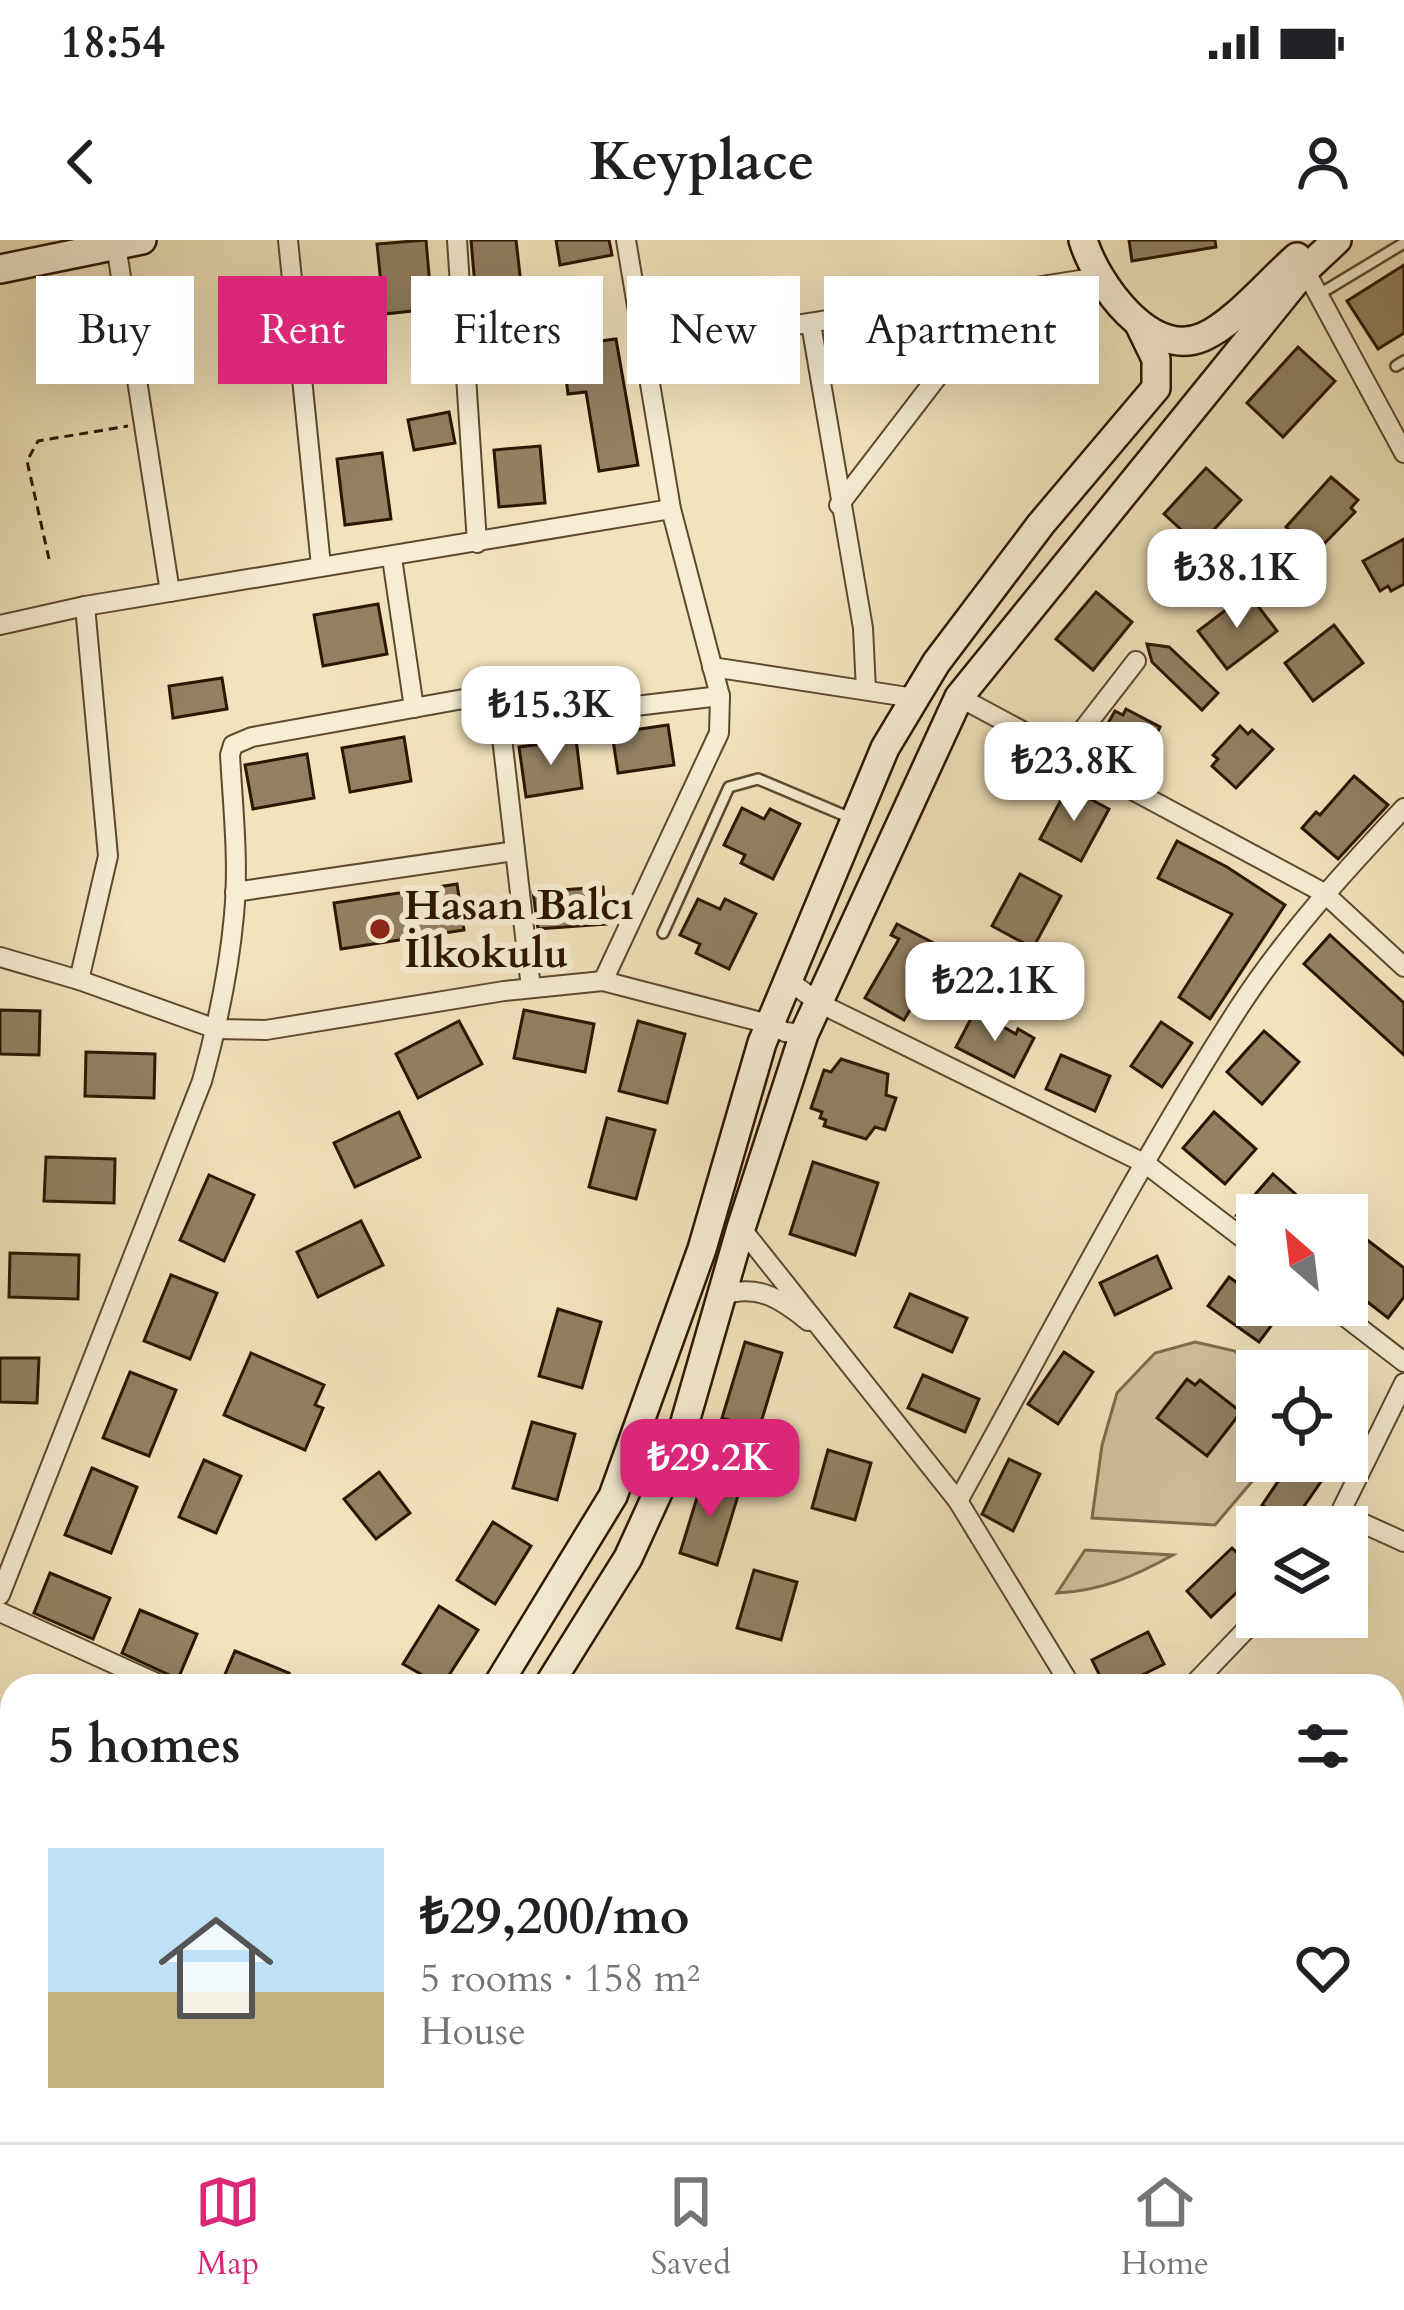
<!DOCTYPE html>
<meta charset="utf-8">
<style>
body{margin:0;font-family:Cardo,serif;background:#f2f2f2;color:#202124;height:100vh;display:flex;flex-direction:column;font-size:45px;white-space:nowrap}
*{box-sizing:border-box;margin:0}
p{font-size:39px;color:#757577}
.icon{flex:none;width:66px;height:66px;fill:none;stroke:currentColor;stroke-width:2;stroke-linecap:round;stroke-linejoin:round}
.map{position:relative;flex:1;overflow:hidden}
.drawer{position:absolute;left:0px;top:1434px;width:1404px;height:468px;display:flex;flex-direction:column;background:#fff;border-radius:36px 36px 0 0;box-shadow:0 12px 48px #0002}
.drawer>*{flex:none}
.top-card{position:absolute;left:36px;top:36px;width:1332px;height:108px;display:flex;gap:24px}
.needle{width:78px;rotate:332deg}
.fabs{position:absolute;left:1236px;top:954px;display:grid;gap:24px}
.fabs a{display:grid;place-items:center;width:132px;height:132px;border-radius:0px;background:#fff;box-shadow:0 12px 48px #0002;font-size:60px}
.price{position:absolute;translate:-50% -102px;padding:0 27px;border-radius:24px;background:#fff;color:#222;font-size:39px;line-height:78px;filter:drop-shadow(0 3px 6px #0008)}
.price::after{content:'';position:absolute;left:50%;top:72px;width:36px;height:27px;margin-left:-18px;background:inherit;clip-path:polygon(0 0,100% 0,50% 100%)}
.price.on{background:#db2777;color:#fff}
ul{padding:0;list-style:none}
li{display:flex;align-items:center;gap:36px;height:300px;padding:0 48px}
li+li{border-top:3px solid #e0e0e0}
li span{display:grid;place-items:center;flex:none;width:336px;height:240px;border-radius:0px;color:#555}
li>.icon{margin-inline-start:auto}
span .icon{width:144px;height:144px;fill:#fffc;stroke-width:1}
li b{font-size:51px}
h2{display:flex;justify-content:space-between;align-items:center;height:144px;padding:0 48px;font-size:51px}
.chip{padding:0 42px;border-radius:0px;background:#fff;box-shadow:0 12px 48px #0002;font-size:42px;line-height:108px}
.chip.on{background:#db2777;color:#fff}
.status{display:flex;justify-content:space-between;align-items:center;height:84px;padding:0 60px;background:#fff;direction:ltr}
.status svg{height:33px;fill:currentColor}
header{display:flex;justify-content:space-between;align-items:center;height:156px;padding:0 48px;background:#fff;font-size:54px;font-weight:700}
.dock{display:flex;justify-content:space-around;align-items:center;height:168px;border-top:3px solid #e0e0e0;background:#fff;font-size:33px;color:#757577}
.dock a{display:grid;justify-items:center;gap:6px}
.dock .on{color:#db2777}
.map>svg:first-child{display:block}
</style>
<div class="status"><b>18:54</b><svg viewBox="0 0 49 12"><path d="M0 12V9h3v3zM5 12V6h3v6zM10 12V3h3v9zM15 12V0h3v12zM26 1h20v11H26zM47 4h2v5h-2z"/></svg></div>
<header><svg class="icon" aria-label="back" viewBox="0 0 24 24"><path d="M15 5l-7 7 7 7"/></svg>Keyplace<svg class="icon" aria-label="person" viewBox="0 0 24 24"><circle cx="12" cy="8" r="4"/><path d="M4 21q1-7 8-7t8 7"/></svg></header>
<div class="map">
<svg width="1404" height="1902" viewBox="0 0 1404 1902">
<rect width="100%" height="100%" fill="#f1e3bc"/>
<filter id="stains"><feTurbulence type="fractalNoise" baseFrequency=".00167" numOctaves="4"/><feColorMatrix values="0 0 0 0 .2 0 0 0 0 .09 0 0 0 0 .02 0 0 0 .5 -.17"/></filter>
<radialGradient id="worn" r=".72"><stop offset=".6" stop-color="#630" stop-opacity="0"/><stop offset="1" stop-color="#630" stop-opacity=".3"/></radialGradient>
<g fill="#d0c09c" stroke="#7e6b4e" stroke-width="3">
<polygon points="1195,1102 1235,1111 1257,1137 1257,1221 1264,1221 1261,1231 1215,1285 1092,1278 1102,1205 1117,1153 1155,1113"/>
<path d="M1085 1310 1173 1315C1135 1336 1101 1351 1057 1353Z"/>
</g>
<g fill="#928162" stroke="#2c1600" stroke-width="3">
<polygon points="426,0 432,69 384,74 377,4"/>
<polygon points="471,0 516,0 522,53 476,58"/>
<polygon points="556,0 609,0 612,15 560,25"/>
<polygon points="1129,0 1215,0 1216,7 1132,21"/>
<polygon points="1404,25 1404,93 1378,109 1347,61"/>
<polygon points="616,99 638,225 599,231 586,152 568,154 562,106"/>
<polygon points="1298,107 1335,141 1283,197 1247,163"/>
<polygon points="449,172 455,203 414,210 408,180"/>
<polygon points="540,206 545,263 499,267 494,210"/>
<polygon points="382,213 391,279 345,285 337,219"/>
<polygon points="1206,228 1241,260 1199,306 1164,274"/>
<polygon points="1331,237 1358,260 1351,268 1355,272 1322,306 1317,302 1311,310 1286,287"/>
<polygon points="1404,299 1404,344 1391,351 1388,346 1380,351 1363,321"/>
<polygon points="1096,352 1132,382 1093,430 1056,399"/>
<polygon points="1248,353 1277,391 1227,429 1198,391"/>
<polygon points="378,364 387,414 323,426 314,375"/>
<polygon points="1334,385 1363,423 1313,461 1285,423"/>
<polygon points="1147,404 1169,407 1218,453 1202,470 1152,422"/>
<polygon points="222,438 227,469 173,478 169,446"/>
<polygon points="1126,469 1160,487 1155,497 1160,500 1146,525 1099,499 1115,471 1123,475"/>
<polygon points="668,485 674,525 618,533 612,493"/>
<polygon points="1240,486 1248,494 1252,490 1273,509 1236,548 1212,526 1218,519 1213,515"/>
<polygon points="404,497 411,541 350,552 342,508"/>
<polygon points="576,499 582,548 526,557 519,507"/>
<polygon points="307,514 314,558 253,569 245,525"/>
<polygon points="1354,536 1388,565 1338,619 1302,588 1316,572 1320,575"/>
<polygon points="1068,547 1109,569 1081,621 1040,599"/>
<polygon points="742,568 764,579 770,569 800,584 773,639 741,623 745,615 724,605"/>
<polygon points="1177,601 1227,627 1285,665 1210,779 1179,757 1232,674 1158,638"/>
<polygon points="1020,634 1061,656 1033,708 992,686"/>
<polygon points="457,644 464,690 341,709 334,663"/>
<polygon points="603,647 606,684 538,689 533,652"/>
<polygon points="698,659 720,669 725,659 756,674 729,729 696,713 700,704 680,695"/>
<polygon points="897,684 949,711 943,722 935,718 909,762 913,765 904,780 865,758 899,699 891,695"/>
<polygon points="1330,695 1404,763 1404,815 1304,724"/>
<polygon points="0,770 40,771 39,815 0,814"/>
<polygon points="524,770 594,784 585,832 514,818"/>
<polygon points="975,771 1016,794 1018,789 1034,798 1014,837 956,807"/>
<polygon points="459,781 482,824 418,858 396,814"/>
<polygon points="638,781 685,794 667,863 619,851"/>
<polygon points="1161,782 1192,803 1162,847 1131,826"/>
<polygon points="1264,791 1299,822 1262,864 1227,832"/>
<polygon points="86,812 155,814 154,858 85,856"/>
<polygon points="1061,815 1110,836 1095,871 1046,849"/>
<polygon points="841,819 888,834 886,855 896,858 885,890 875,887 866,899 824,886 826,880 820,878 822,872 811,868 824,830 831,832"/>
<polygon points="399,872 420,917 355,947 334,903"/>
<polygon points="1214,872 1256,909 1225,944 1183,908"/>
<polygon points="607,878 655,890 636,959 589,947"/>
<polygon points="46,917 115,919 114,963 44,961"/>
<polygon points="813,922 878,943 855,1015 790,994"/>
<polygon points="1273,934 1319,975 1257,975 1257,983 1248,975 1237,975"/>
<polygon points="209,935 254,955 224,1021 180,1000"/>
<polygon points="361,981 383,1025 318,1057 297,1012"/>
<polygon points="1362,996 1404,1028 1404,1057 1388,1078 1347,1046 1347,1016"/>
<polygon points="10,1013 79,1015 78,1059 9,1057"/>
<polygon points="1157,1016 1171,1048 1115,1075 1100,1043"/>
<polygon points="171,1035 217,1053 190,1119 144,1101"/>
<polygon points="1229,1037 1257,1057 1257,1065 1268,1065 1280,1074 1259,1102 1208,1066"/>
<polygon points="910,1054 967,1078 952,1112 895,1087"/>
<polygon points="558,1069 601,1082 582,1148 539,1136"/>
<polygon points="745,1102 782,1113 759,1189 722,1178"/>
<polygon points="1064,1112 1093,1132 1058,1184 1028,1164"/>
<polygon points="251,1113 324,1145 315,1165 323,1168 305,1210 224,1175"/>
<polygon points="0,1118 39,1118 37,1163 0,1162"/>
<polygon points="130,1132 176,1150 149,1216 103,1198"/>
<polygon points="923,1135 979,1159 965,1192 908,1168"/>
<polygon points="1187,1139 1195,1145 1200,1140 1241,1172 1207,1216 1157,1178"/>
<polygon points="532,1182 575,1194 557,1260 513,1248"/>
<polygon points="828,1210 871,1223 855,1280 812,1268"/>
<polygon points="1009,1219 1040,1234 1013,1291 982,1274"/>
<polygon points="204,1220 241,1236 216,1293 179,1277"/>
<polygon points="1292,1221 1309,1221 1327,1233 1291,1285 1262,1265"/>
<polygon points="92,1228 137,1247 111,1313 65,1295"/>
<polygon points="379,1232 410,1273 376,1299 344,1259"/>
<polygon points="703,1238 740,1249 717,1325 680,1313"/>
<polygon points="493,1282 531,1306 495,1364 457,1340"/>
<polygon points="1232,1308 1257,1333 1211,1377 1187,1351"/>
<polygon points="754,1330 797,1342 781,1400 737,1388"/>
<polygon points="50,1333 110,1358 93,1399 34,1373"/>
<polygon points="439,1366 478,1390 442,1446 403,1424"/>
<polygon points="140,1370 197,1394 178,1439 122,1413"/>
<polygon points="1148,1392 1164,1424 1120,1446 1105,1446 1092,1420"/>
<polygon points="235,1411 289,1433 284,1446 220,1446"/>
</g>
<g fill="none" stroke-linecap="round" stroke-linejoin="round">
<g stroke="#5d492f" stroke-width="14">
<g id="service">
<polyline points="1318,55 1404,3"/>
<polyline points="1396,126 1404,121"/>
<polyline points="663,693 729,547 758,539 853,579"/>
</g>
</g>
<g stroke="#5d492f" stroke-width="22">
<g id="minor">
<polyline points="288,0 321,326"/>
<polyline points="457,0 477,303"/>
<polyline points="116,5 170,352"/>
<polyline points="1305,30 1404,213"/>
<polyline points="811,84 863,388 866,450"/>
<polyline points="645,109 1099,37"/>
<polyline points="839,265 1004,50"/>
<polyline points="392,318 414,468"/>
<polyline points="0,385 85,366 671,269"/>
<polyline points="712,427 914,458"/>
<polyline points="959,457 1324,653 1404,727"/>
<polyline points="500,482 720,456"/>
<polyline points="1064,514 1136,421"/>
<polyline points="235,652 515,611"/>
<polyline points="0,717 79,740 216,789 266,790 504,751 603,741 769,784 785,792 804,794"/>
<polyline points="79,740 108,616 85,366"/>
<polyline points="603,741 719,493 720,456 671,269 626,0"/>
<polyline points="785,744 796,746 819,763 1146,924 1257,1009"/>
<polyline points="741,988 958,1261 1071,1446"/>
<path d="M721 1056C756 1043 780 1058 808 1081"/>
<polyline points="1330,1065 1404,1122"/>
<path d="M958 1261C1050 1096 1137 925 1240 766 1287 694 1345 631 1404 568"/>
<polyline points="1340,1273 1404,1302"/>
<polyline points="1329,1287 1340,1273 1404,1143"/>
<path d="M0 1355 202 841C217 787 229 731 234 675 239 622 233 568 230 515L233 505 252 497 480 456 492 460 499 472 531 748"/>
<polyline points="0,1372 163,1446"/>
<polyline points="1192,1446 1258,1377"/>
<polyline points="0,1560 12,1565"/>
<polyline points="1392,1671 1404,1675"/>
<polyline points="0,1816 12,1798"/>
<polyline points="0,1873 12,1881"/>
<polyline points="26,1890 44,1902"/>
<polyline points="381,1890 397,1902"/>
<polyline points="1084,1890 1086,1902"/>
<polyline points="1116,1890 1170,1902"/>
<polyline points="727,1902 733,1890"/>
</g>
</g>
<g stroke="#2c1600" stroke-width="32">
<g id="secondary">
<path d="M1083 0C1096 43 1150 120 1203 97 1235 83 1270 40 1297 17"/>
<polyline points="0,29 142,0"/>
<polyline points="497,1446 613,1256 702,1009 762,803 885,508 936,423 1041,284 1156,148 1156,119 1140,86"/>
<polyline points="548,1446 628,1318 676,1213 741,988 804,794 959,457 1305,30 1337,0"/>
<polyline points="189,1902 197,1890"/>
<polyline points="242,1902 251,1890"/>
</g>
</g>
<polyline stroke="#2c1600" stroke-width="3" stroke-dasharray="9 6" stroke-linecap="butt" points="49,319 27,221 38,201 128,186"/>
<use href="#service" stroke="#f6edd3" stroke-width="9"/>
<use href="#minor" stroke="#f6edd3" stroke-width="18"/>
<use href="#secondary" stroke="#f6edd3" stroke-width="27"/>
</g>
<circle fill="#8f2418" stroke="#f6edd3" stroke-width="4.5" cx="380" cy="689" r="12"/>
<g text-anchor="middle" dominant-baseline="central" stroke-width="12" stroke-linejoin="round" paint-order="stroke">
<g font-size="42" font-weight="bold" fill="#2c1600" stroke="#f6edd3" text-anchor="start">
<text x="404" y="665">Hasan Balcı<tspan x="404" dy="48">İlkokulu</tspan></text>
</g>
</g>
<rect width="100%" height="100%" filter="url(#stains)"/>
<rect width="100%" height="100%" fill="url(#worn)"/>
</svg>
<div class="fabs">
<a><svg class="needle" viewBox="-14 -14 28 28"><path d="M0-13l5 13h-10z" fill="#e53935"/><path d="M0 13l5-13h-10z" fill="#757577"/></svg></a>
<a><svg class="icon" aria-label="locate" viewBox="0 0 24 24"><circle cx="12" cy="12" r="6"/><path d="M12 2v4M12 18v4M2 12h4M18 12h4"/></svg></a>
<a><svg class="icon" aria-label="layers" viewBox="0 0 24 24"><path d="M12 4l9 5-9 5-9-5zM3 14l9 5 9-5"/></svg></a>
</div>
<b class="price" style="left:1237px;top:391px">₺38.1K</b>
<b class="price" style="left:551px;top:528px">₺15.3K</b>
<b class="price" style="left:1074px;top:584px">₺23.8K</b>
<b class="price" style="left:995px;top:804px">₺22.1K</b>
<b class="price on" style="left:710px;top:1281px">₺29.2K</b>
<div class="top-card">
<a class="chip">Buy</a>
<a class="chip on">Rent</a>
<a class="chip">Filters</a>
<a class="chip">New</a>
<a class="chip">Apartment</a>
</div>
<section class="drawer">
<h2>5 homes<svg class="icon" aria-label="filters" viewBox="0 0 24 24"><path d="M4 7h16M4 17h16"/><circle cx="9" cy="7" r="2"/><circle cx="15" cy="17" r="2"/></svg></h2>
<ul>
<li><span style="background:linear-gradient(#bfe0f5 60%,#c2b280 0)"><svg class="icon" aria-label="home" viewBox="0 0 24 24"><path d="M3 11l9-7 9 7M6 9v11h12V9"/></svg></span><div><b>₺29,200/mo</b><p>5 rooms · 158 m²</p><p>House</p></div><svg class="icon" aria-label="heart" viewBox="0 0 24 24"><path d="M12 20l-8-8c-3-5 5-10 8-4 3-6 11-1 8 4z"/></svg></li>
</ul>
</section>
</div>
<nav class="dock">
<a class="on"><svg class="icon" aria-label="map" viewBox="0 0 24 24"><path d="M3 6l6-2 6 2 6-2v14l-6 2-6-2-6 2zM9 4v14M15 6v14"/></svg>Map</a>
<a><svg class="icon" aria-label="saved" viewBox="0 0 24 24"><path d="M7 4h10v16l-5-4-5 4z"/></svg>Saved</a>
<a><svg class="icon" aria-label="home" viewBox="0 0 24 24"><path d="M3 11l9-7 9 7M6 9v11h12V9"/></svg>Home</a>
</nav>
